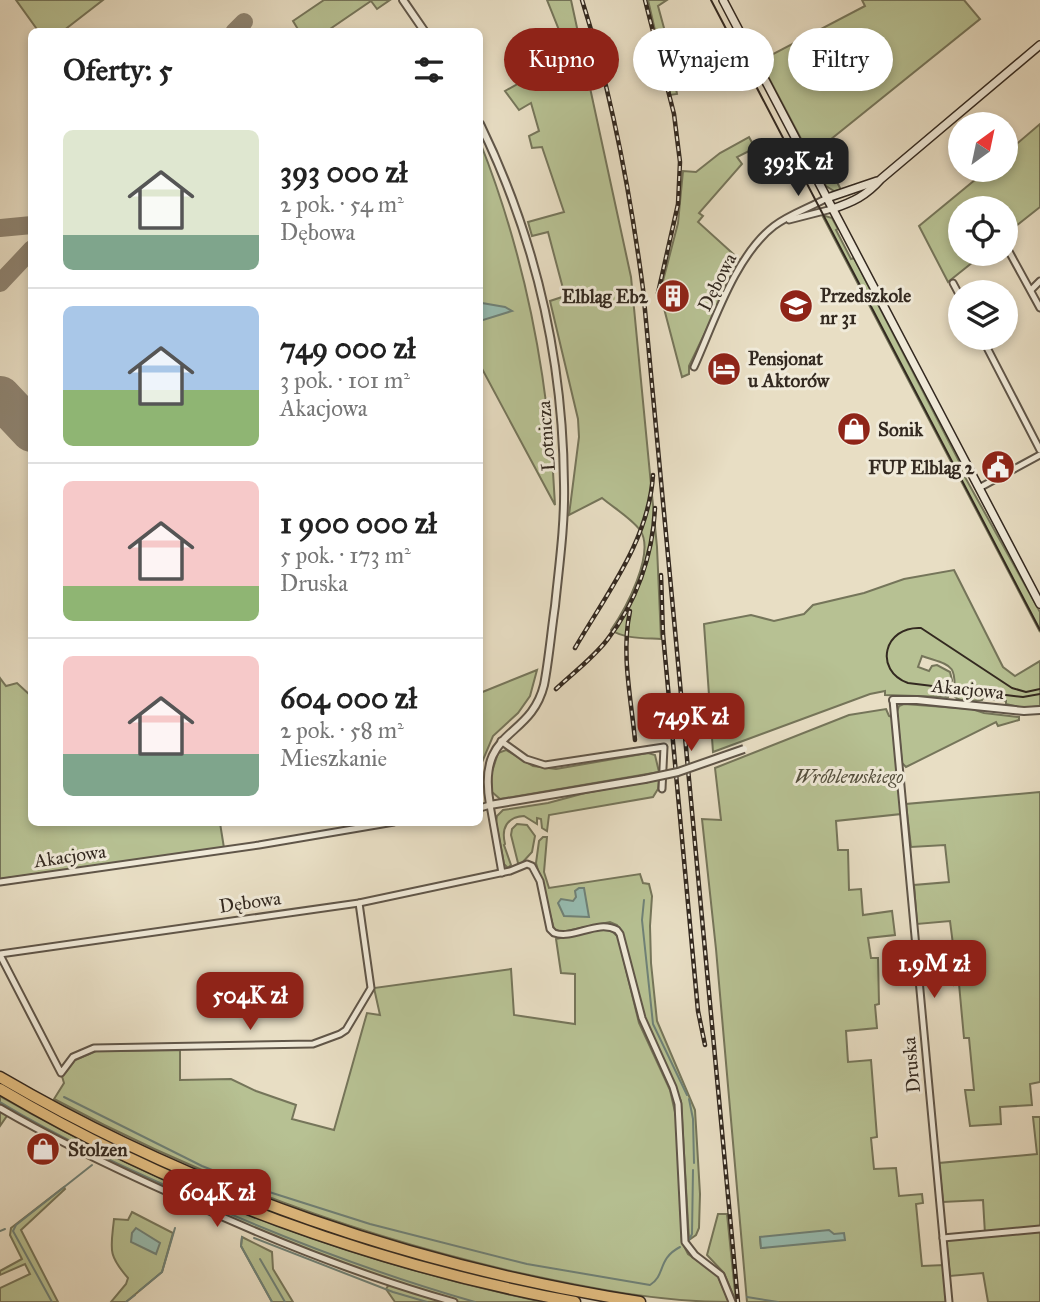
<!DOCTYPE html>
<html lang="pl">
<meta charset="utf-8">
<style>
body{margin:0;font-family:"IM FELL Great Primer",serif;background:#f6f6f6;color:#222;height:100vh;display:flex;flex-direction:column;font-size:26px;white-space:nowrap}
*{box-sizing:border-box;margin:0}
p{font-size:23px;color:#767676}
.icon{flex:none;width:38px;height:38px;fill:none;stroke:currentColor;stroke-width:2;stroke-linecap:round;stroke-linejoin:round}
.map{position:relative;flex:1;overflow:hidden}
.sheet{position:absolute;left:28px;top:28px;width:455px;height:798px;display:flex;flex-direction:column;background:#fff;border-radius:10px;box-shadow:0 4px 10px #0003}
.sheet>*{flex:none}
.banner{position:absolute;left:504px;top:28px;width:430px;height:63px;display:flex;gap:14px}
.needle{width:46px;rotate:33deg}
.fabs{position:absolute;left:948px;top:112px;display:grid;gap:14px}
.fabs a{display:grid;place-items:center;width:70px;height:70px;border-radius:50%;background:#fff;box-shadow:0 4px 10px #0003;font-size:35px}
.price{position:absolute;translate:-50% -60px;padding:0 16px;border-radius:14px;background:#8f2418;color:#fff;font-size:23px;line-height:46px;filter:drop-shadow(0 2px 4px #0008)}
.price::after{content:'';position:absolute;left:50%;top:42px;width:21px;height:16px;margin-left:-10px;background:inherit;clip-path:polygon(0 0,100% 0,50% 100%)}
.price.active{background:#222;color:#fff}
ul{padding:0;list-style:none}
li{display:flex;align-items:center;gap:21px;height:175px;padding:0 35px}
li+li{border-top:2px solid #e0e0e0}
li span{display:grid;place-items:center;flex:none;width:196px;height:140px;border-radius:10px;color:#555}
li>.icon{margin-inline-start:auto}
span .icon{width:84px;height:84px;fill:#fffc;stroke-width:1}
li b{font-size:30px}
h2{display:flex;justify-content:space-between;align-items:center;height:84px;padding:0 35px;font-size:30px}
.tag{padding:0 24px;border-radius:32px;background:#fff;box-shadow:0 4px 10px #0003;font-size:24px;line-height:63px}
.tag.active{background:#8f2418;color:#fff}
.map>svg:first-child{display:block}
</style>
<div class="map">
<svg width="1040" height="1302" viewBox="0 0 1040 1302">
<rect width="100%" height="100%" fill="#e8dec4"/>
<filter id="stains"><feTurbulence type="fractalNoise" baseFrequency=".00286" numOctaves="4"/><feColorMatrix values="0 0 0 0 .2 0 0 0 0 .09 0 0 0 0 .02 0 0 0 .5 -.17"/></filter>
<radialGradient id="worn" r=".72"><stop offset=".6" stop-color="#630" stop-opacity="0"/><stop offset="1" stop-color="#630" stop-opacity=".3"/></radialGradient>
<g fill="#b7c193" stroke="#75755a" stroke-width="2" fill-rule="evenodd">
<polygon points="16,0 103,0 63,31 39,32"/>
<polygon points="324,0 390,0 377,9 371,1 327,31 299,31 293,21"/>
<path d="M547 0H571L631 277 657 547 661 639C645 638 624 639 611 630 625 610 656 553 640 530 631 518 614 508 602 498L569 515 579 437 578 419 550 301 565 296 548 232 532 236 528 222 564 212 542 147 532 148 529 136 539 131 531 103 519 110 505 91 569 55Z"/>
<polygon points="648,0 667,0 658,6 667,39 677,94 670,95"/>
<polygon points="862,0 964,0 980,19 820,148 841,190 834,191 826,186 760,61 865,6"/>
<polygon points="1040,124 1040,207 1006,234 1006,208 961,208 961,254 983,254 948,282 919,226 987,170 1006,170 1006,153"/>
<polygon points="749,137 755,148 737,157 742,164 699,213 703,216 698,222 740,260 689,366 689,374 682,377 661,297 663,281 678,223 683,171 696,172 720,153"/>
<path d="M480 142C526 258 549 380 555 505L480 365Z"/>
<polygon points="822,215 832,218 838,229 836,230 851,259 854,258 962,467 961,470 1040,612 1040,632"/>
<path d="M954 570 1003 667 1015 676 1040 661V706L1024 708 1006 704V701L983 698 982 700C973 701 961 703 954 696 957 663 951 666 922 656L918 667 929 671 932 666 937 665 950 672 952 680 948 697 885 695V691L870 694 713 752 704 624 751 615 774 621 804 614 813 605 864 593 904 579Z"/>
<polygon points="537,670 530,696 518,713 493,736 480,767 480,693"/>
<polygon points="0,678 6,686 17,683 31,696 32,822 220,823 224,848 0,879"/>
<polygon points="904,704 972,709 984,713 1019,717 1019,720 998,726 996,722 906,767 902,763 897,712 899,706"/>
<path d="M886 709 889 716 892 717 901 814 836 821 838 850H848L849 890 861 889 863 915 892 911 895 935 868 938 871 958H878L879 1004 875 1005 877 1028 846 1031 848 1062 871 1060 877 1137 871 1138 874 1169 896 1168 899 1196 922 1194 923 1203 916 1204 922 1266 944 1265 946 1302H747L716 949 702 819 721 820 715 768 849 715ZM834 1234 762 1248H761L760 1238Z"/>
<polygon points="506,750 533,766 556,769 648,753 655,755 659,772 500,799 492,792 491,775 498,753"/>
<path d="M659 779 658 789 653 797 549 815 547 831 542 828 541 819 537 818V824L524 816C507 817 501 828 505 844L504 845 511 865 508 868 504 864 496 822 497 816 503 810 548 803 585 793Z"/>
<polygon points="1040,792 1040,1082 1030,1084 1032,1105 1000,1107 1001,1124 970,1126 965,1090 974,1090 969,1038 964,1038 959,984 954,985 952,960 955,960 950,921 917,924 914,885 949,882 945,845 911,847 906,804"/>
<polygon points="517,824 527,825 535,836 532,852 521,864 518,863 511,835 512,829"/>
<polygon points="543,837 547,837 544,872 549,888 640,874 643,883 649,884 652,896 650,926 651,963 657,1021 695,1110 700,1194 699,1228 696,1235 689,1240 681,1101 644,1017 621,931 617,925 610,922 561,932 554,929 536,863 539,841"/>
<path d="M600 929H610L618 937 639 1023 670 1090 677 1121 682 1242 688 1254 717 1274 729 1302C658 1302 589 1288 520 1273 358 1236 201 1178 54 1099L64 1083 61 1073H65L75 1060 96 1051 180 1050V1080L231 1079 256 1091 296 1105 292 1119 334 1130 367 1013 380 1015 374 988 511 969 514 1015 575 1024V974L561 973 556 939Z"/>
<path d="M0 1096C169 1193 352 1262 543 1302H395L386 1289 390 1283 299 1250 127 1174 9 1113 0 1126Z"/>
<polygon points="1033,1117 1040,1117 1040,1302 988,1302 983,1273 950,1276 946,1237 985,1234 983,1200 943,1202 939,1163 1037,1154"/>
<polygon points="64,1187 65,1189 21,1230 58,1302 0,1302 0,1288 30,1274 25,1264 0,1275 0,1271 22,1259 10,1235 11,1228"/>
<path d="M132 1212 173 1233 162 1272 126 1302H111L126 1284 128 1278C107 1254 111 1249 114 1219L128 1220Z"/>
<polygon points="718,1214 727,1214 736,1302 724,1273 707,1255"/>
<polygon points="242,1237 272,1252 273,1269 293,1302 272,1302 241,1246"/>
</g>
<g fill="#97bcb1" stroke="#6f8177" stroke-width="2">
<polygon points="482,303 505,307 512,311 480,321 480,305"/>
<polygon points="579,888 584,888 589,917 564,916 558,903 561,899 573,901 576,897 575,891"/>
<polygon points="136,1228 160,1243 156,1254 131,1242 132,1233"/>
<polygon points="829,1230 834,1234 844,1233 845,1240 761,1248 760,1237"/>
</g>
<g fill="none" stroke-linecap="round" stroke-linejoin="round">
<g stroke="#6f8177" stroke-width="2">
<polyline points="644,900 642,920 653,1024 687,1095"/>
<polyline points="64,1097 202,1166 265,1191"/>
<polyline points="689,1099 693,1119 694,1163"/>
<path d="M0 1102C61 1139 126 1168 191 1197 283 1238 377 1274 475 1302"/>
<path d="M264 1196 266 1191 370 1224 527 1264 650 1285C666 1275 657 1259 680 1247"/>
<polyline points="182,1210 183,1206"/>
<polyline points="0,1231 5,1229"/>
<polyline points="242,1237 241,1246 272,1302"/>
<polyline points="254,1238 393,1292 427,1302"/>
<polyline points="689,1240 692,1234 693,1170"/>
<polyline points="260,1259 285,1302"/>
<polyline points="139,1291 162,1272 175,1228"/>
<polyline points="747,1297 778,1302"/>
<polyline points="52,1302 13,1231 16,1225 92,1165"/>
<polyline points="126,1302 135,1295"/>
</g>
<g stroke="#8e8472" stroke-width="18">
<polyline points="234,32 244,22"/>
<polyline points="0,228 32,225"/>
<polyline points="0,283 32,249"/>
</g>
<polyline stroke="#8e8472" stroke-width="42" points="0,397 32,431"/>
<g stroke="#605649" stroke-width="9">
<g id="minor">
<polyline points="789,220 832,209"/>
<polyline points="1006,246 1040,308"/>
<polyline points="953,283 961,298"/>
<polyline points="1031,290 1040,281"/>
<polyline points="982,338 1040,450"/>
<path d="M694 367C714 323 735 256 774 226 790 214 809 208 827 198"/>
<polyline points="979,488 1040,455"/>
<polyline points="893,700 949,1302"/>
<polyline points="501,741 526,759 545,765 664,747 662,789"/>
<polyline points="480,808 490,805 502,873"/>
<polyline points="0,882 259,845 394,822"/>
<path d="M0 954 359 903 510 871 527 864 532 866 540 881 550 929 554 933C574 940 597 919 617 930L620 934 642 1018 673 1087 678 1104 685 1242 695 1255 721 1275 732 1302"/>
<polyline points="0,955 61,1073 73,1057 94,1048 313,1044 340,1034 346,1030 371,988 359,903"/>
<path d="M0 1108C56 1141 116 1169 176 1196 266 1238 358 1275 454 1302"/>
<polyline points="943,1238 1040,1229"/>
</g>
</g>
<g stroke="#605649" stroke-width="10">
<g id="tertiary">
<polyline points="403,0 425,32"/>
<path d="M480 124C535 237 563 358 564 484 565 525 559 566 555 606 551 633 549 659 544 685 530 741 476 727 490 805L645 779"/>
<polyline points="893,700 917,700 1024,711 1040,710"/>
</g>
</g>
<g stroke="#332920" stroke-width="10">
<g id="secondary">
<polyline points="723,0 1040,604"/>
<polyline points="827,198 877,181"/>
<path d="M832 209C853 202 866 196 881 179L1040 45"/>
</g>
</g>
<g stroke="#332920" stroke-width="13">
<g id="motorway">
<path d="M0 1077C197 1192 416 1267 640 1302"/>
<path d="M0 1089C176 1193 375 1265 575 1302"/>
</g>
</g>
<use href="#minor" stroke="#f0ead9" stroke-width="5"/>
<use href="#tertiary" stroke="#f0ead9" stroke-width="6"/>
<use href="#secondary" stroke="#f0ead9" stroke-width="7"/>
<use href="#motorway" stroke="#e4bf82" stroke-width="10"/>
<g stroke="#332920" stroke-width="2">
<polyline points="711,0 1040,630"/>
<path d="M1040 689 1026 692 1012 688 921 628C884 626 873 670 908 683L1023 697 1040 694"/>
</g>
<g stroke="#332920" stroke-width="4.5">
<g id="rail">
<path d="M582 0C612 94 630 191 643 289L738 1302"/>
<polyline points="645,0 674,114 680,162 678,204 658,293"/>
<polyline points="661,575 663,634 698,1011 705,1045"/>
<path d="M630 611C621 653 631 698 635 740"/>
<path d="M575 648C607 593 649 540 653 475"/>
<path d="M556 689C573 673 593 658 607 640 636 603 653 555 655 508"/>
</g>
</g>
<use href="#rail" stroke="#f0ead9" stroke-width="2" stroke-dasharray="5" stroke-linecap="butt"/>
<g stroke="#605649" stroke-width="10" stroke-linecap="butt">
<polyline id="tertiary-bridge" points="645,779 678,772 744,749"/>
</g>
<use href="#tertiary-bridge" stroke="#f0ead9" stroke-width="6"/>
</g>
<defs>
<g id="building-disc" transform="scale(1.75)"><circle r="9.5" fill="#8f2418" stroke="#f0ead9"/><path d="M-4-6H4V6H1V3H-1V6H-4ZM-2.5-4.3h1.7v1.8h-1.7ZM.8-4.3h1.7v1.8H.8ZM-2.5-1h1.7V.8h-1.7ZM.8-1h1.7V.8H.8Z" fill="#fff"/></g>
<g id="school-disc" transform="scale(1.75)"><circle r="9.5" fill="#8f2418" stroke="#f0ead9"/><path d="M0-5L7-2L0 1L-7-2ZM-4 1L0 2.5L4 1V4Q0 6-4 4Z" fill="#fff"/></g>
<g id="hotel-disc" transform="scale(1.75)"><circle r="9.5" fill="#8f2418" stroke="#f0ead9"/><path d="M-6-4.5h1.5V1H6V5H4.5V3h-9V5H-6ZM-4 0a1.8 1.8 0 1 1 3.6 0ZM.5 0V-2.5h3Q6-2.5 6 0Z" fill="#fff"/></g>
<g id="shop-disc" transform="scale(1.75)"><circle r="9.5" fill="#8f2418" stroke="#f0ead9"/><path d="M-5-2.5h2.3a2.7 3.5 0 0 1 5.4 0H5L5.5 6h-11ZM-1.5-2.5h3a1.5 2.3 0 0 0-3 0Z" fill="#fff"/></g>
<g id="civic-disc" transform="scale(1.75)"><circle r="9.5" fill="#8f2418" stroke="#f0ead9"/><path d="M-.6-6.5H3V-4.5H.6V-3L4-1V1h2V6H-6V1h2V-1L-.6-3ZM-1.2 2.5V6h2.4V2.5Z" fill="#fff"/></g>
</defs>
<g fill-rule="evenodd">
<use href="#building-disc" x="673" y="296"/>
<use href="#school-disc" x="796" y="306"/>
<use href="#hotel-disc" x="724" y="369"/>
<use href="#shop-disc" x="854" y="429"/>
<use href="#civic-disc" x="998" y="467"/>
<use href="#shop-disc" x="43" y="1149"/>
</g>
<g text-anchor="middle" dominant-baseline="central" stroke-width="6" stroke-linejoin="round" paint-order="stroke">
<g font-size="19" fill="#332920" stroke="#f0ead9">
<text transform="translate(717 282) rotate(-63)">Dębowa</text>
<text transform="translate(546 436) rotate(-94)">Lotnicza</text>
<text transform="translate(968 689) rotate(6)">Akacjowa</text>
<text transform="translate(70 856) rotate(-8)">Akacjowa</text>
<text transform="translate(250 902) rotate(-8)">Dębowa</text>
<text transform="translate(911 1065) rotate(-95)">Druska</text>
</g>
<g font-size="19" font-weight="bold" fill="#332920" stroke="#f0ead9" text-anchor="start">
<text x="820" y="295">Przedszkole<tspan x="820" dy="22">nr 31</tspan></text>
<text x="648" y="296" text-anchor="end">Elbląg Eb2</text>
<text x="748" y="358">Pensjonat<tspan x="748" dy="22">u Aktorów</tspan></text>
<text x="878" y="429">Sonik</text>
<text x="974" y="467" text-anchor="end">FUP Elbląg 2</text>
<text x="68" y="1149">Stolzen</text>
</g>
<g font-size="19" font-style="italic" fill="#544f3d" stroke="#f0ead9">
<text x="849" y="776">Wróblewskiego</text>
</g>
</g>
<rect width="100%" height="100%" filter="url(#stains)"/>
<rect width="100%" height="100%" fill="url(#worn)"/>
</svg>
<div class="fabs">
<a><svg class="needle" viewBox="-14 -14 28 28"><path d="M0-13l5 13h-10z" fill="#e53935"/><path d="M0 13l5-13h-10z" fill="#767676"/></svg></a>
<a><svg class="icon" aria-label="locate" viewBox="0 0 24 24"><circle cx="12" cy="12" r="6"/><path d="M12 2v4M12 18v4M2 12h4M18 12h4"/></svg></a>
<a><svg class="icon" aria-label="layers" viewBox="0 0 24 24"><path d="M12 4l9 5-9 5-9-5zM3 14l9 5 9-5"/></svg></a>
</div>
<b class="price active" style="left:798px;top:198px">393K zł</b>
<b class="price" style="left:691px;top:753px">749K zł</b>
<b class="price" style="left:934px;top:1000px">1.9M zł</b>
<b class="price" style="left:250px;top:1032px">504K zł</b>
<b class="price" style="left:217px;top:1229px">604K zł</b>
<div class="banner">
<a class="tag active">Kupno</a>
<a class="tag">Wynajem</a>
<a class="tag">Filtry</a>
</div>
<section class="sheet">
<h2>Oferty: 5<svg class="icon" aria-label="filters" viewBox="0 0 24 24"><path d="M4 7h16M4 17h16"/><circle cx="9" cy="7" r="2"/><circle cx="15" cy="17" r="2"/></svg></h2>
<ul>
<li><span style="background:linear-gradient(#dfe7d0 75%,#7fa58c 0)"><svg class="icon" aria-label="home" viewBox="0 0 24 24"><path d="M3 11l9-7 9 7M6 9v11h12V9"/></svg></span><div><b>393 000 zł</b><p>2 pok. · 54 m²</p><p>Dębowa</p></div></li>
<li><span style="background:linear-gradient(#a9c7e8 60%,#8fb573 0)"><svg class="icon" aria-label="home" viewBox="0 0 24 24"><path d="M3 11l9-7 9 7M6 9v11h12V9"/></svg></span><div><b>749 000 zł</b><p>3 pok. · 101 m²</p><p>Akacjowa</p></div></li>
<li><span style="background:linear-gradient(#f6c9c9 75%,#8fb573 0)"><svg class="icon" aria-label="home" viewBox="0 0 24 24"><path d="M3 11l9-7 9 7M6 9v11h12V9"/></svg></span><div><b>1 900 000 zł</b><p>5 pok. · 173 m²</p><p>Druska</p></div></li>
<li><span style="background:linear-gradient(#f6c9c9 70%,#7fa58c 0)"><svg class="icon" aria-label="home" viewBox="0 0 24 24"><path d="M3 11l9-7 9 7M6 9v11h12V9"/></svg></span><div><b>604 000 zł</b><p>2 pok. · 58 m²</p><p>Mieszkanie</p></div></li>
</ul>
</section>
</div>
